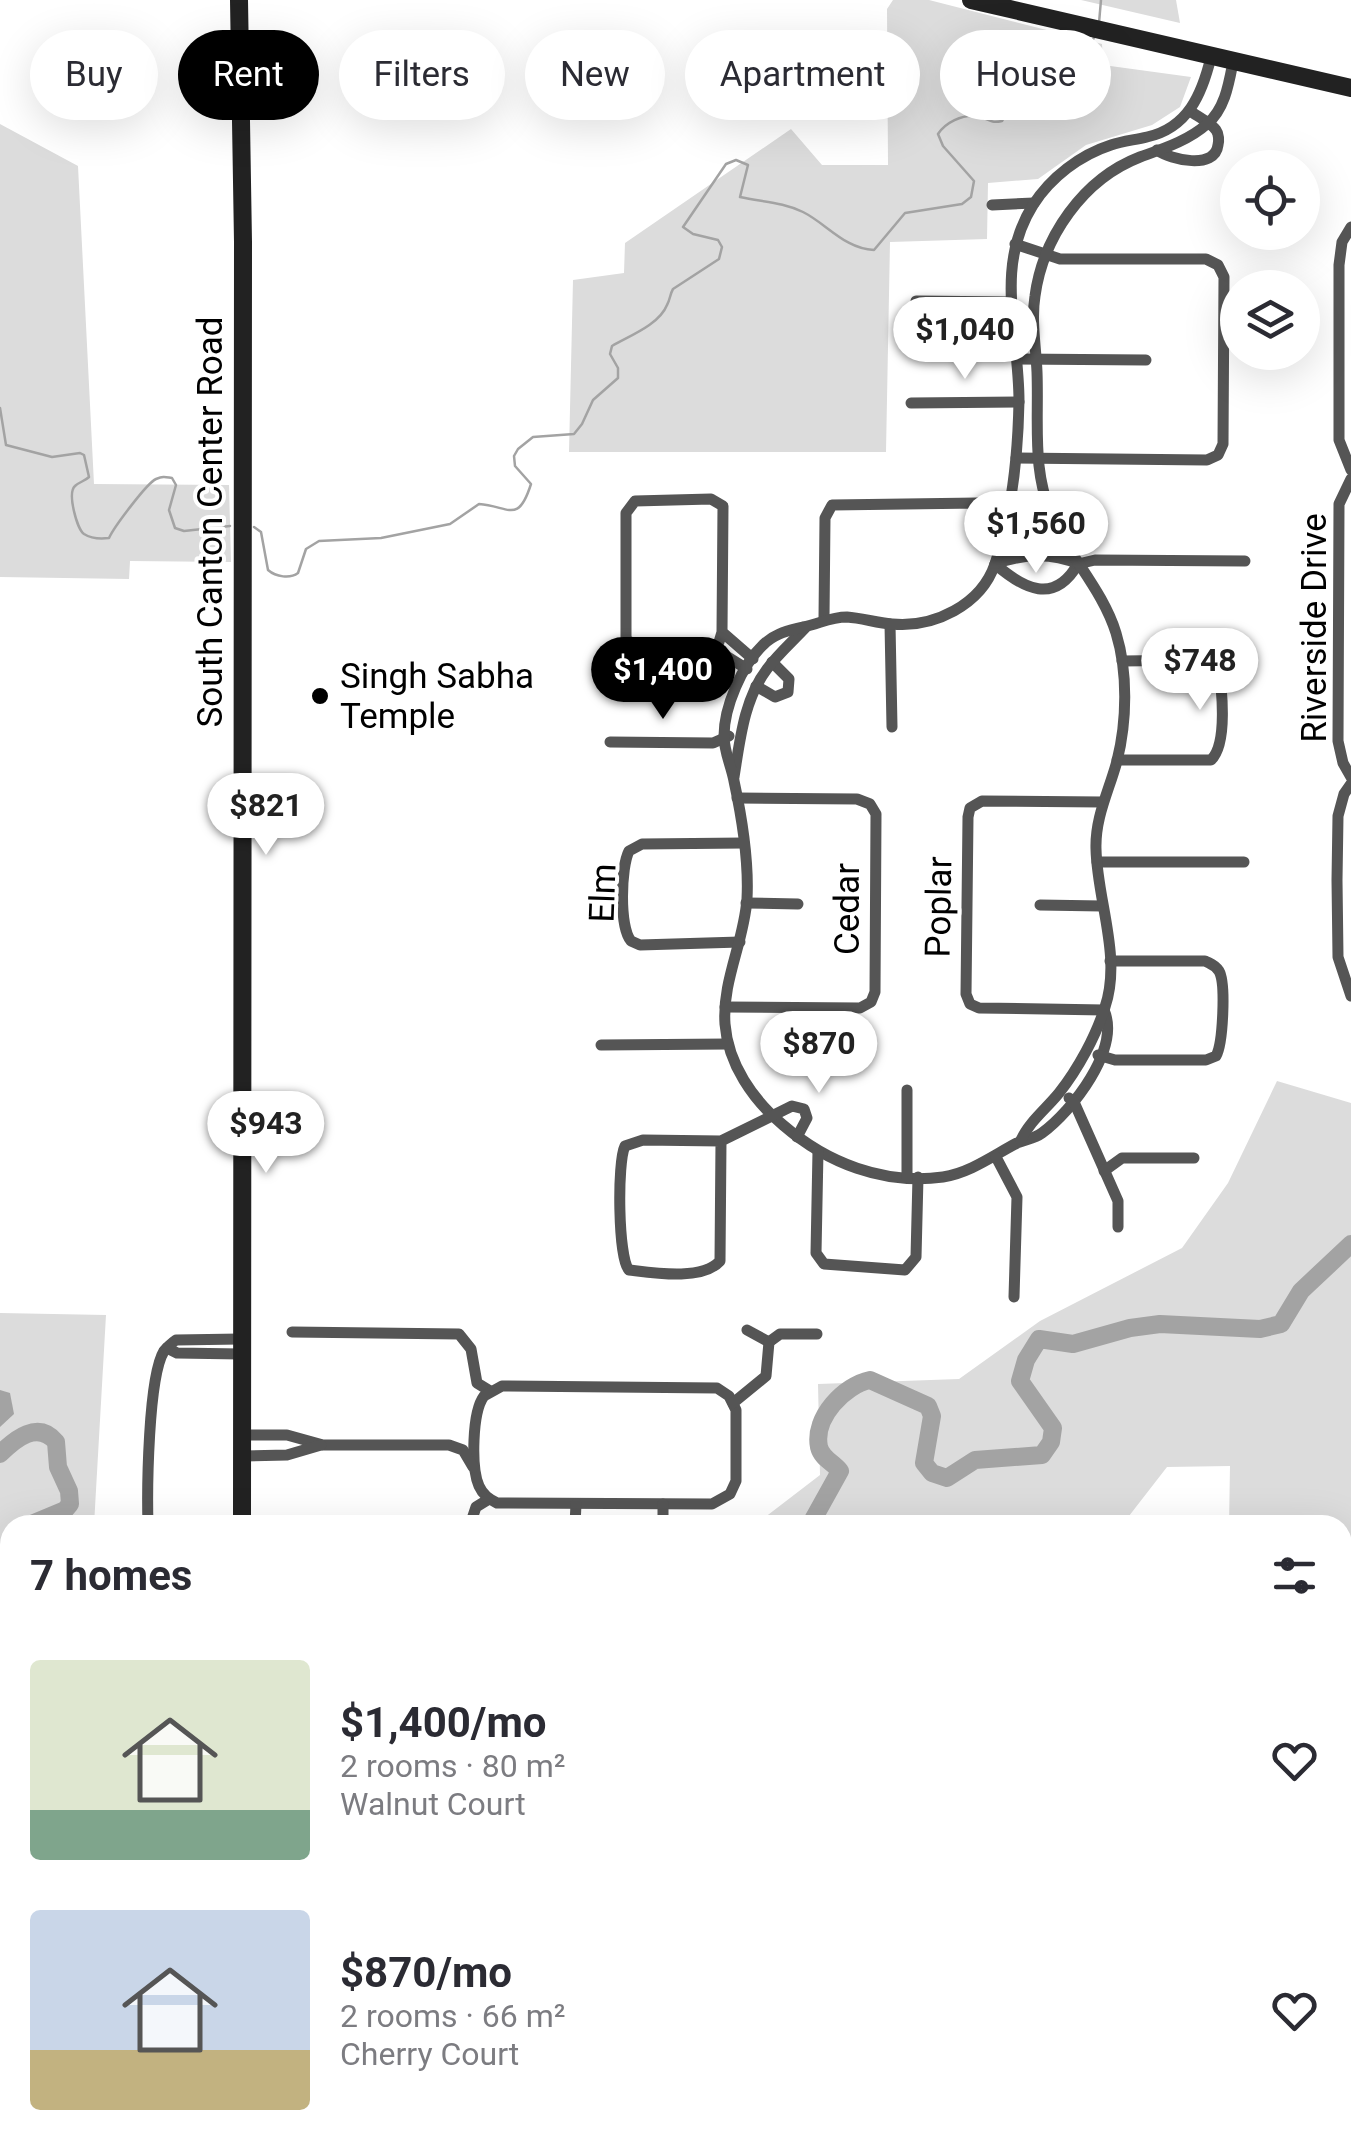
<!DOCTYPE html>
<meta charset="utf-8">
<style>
body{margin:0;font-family:Roboto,sans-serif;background:#f7f7f7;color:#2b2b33;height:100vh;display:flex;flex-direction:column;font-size:38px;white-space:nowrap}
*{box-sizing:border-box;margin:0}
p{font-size:32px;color:#7c7c81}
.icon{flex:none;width:55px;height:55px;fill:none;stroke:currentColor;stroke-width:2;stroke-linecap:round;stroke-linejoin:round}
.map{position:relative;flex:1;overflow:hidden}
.details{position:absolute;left:0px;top:1515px;width:1352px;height:642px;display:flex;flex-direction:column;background:#fff;border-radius:30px 30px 0 0;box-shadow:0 10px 40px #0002}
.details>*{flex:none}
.hud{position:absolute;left:30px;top:30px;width:1292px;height:90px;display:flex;gap:20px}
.fabs{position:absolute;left:1220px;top:150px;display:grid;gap:20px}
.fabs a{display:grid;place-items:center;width:100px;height:100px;border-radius:50%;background:#fff;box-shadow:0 10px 40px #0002;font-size:50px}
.price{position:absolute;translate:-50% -85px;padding:0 22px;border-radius:35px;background:#fff;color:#222;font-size:32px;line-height:65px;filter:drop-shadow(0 2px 5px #0008)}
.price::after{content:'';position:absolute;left:50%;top:60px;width:30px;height:22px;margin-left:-15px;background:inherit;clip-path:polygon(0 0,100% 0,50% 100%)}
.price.on{background:#000;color:#fff}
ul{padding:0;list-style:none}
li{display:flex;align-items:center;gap:30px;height:250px;padding:0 30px}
li span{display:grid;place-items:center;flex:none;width:280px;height:200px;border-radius:10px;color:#555}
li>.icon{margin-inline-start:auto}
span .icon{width:120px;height:120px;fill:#fffc;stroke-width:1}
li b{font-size:42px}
h2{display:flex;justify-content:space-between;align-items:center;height:120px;padding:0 30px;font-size:42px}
.tag{padding:0 35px;border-radius:45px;background:#fff;box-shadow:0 10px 40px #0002;font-size:35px;line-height:90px}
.tag.on{background:#000;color:#fff}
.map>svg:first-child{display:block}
</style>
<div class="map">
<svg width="1351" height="2156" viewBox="0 0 1351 2156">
<rect width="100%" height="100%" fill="#fff"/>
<g fill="#dcdcdc">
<polygon points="893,0 929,0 1102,44 1103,65 1191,77 1180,107 1152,125 1086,145 1038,179 988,183 987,239 890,242 886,452 569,452 573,280 624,273 625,243 791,129 822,165 888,165 887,9"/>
<polygon points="1081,0 1176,0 1180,23"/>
<polygon points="0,124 78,166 94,484 229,485 231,562 130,561 129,579 0,577"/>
<polygon points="1277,1081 1351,1103 1351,2156 814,2156 816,2148 1342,2148 1342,1525 1229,1525 1230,1466 1167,1467 1122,1525 755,1525 820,1475 818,1384 959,1379 1040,1321 1182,1248 1228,1183"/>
<polygon points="0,1313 106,1315 94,1525 10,1525 10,1902 0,1898"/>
</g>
<polygon fill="#a3a3a3" points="0,1390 10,1393 14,1414 0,1427"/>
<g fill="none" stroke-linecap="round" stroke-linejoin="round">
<g stroke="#a3a3a3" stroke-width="2.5">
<polyline points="1099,23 1101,0"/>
<path d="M0 408 6 445 52 457 80 453 84 455 89 477C85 481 79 482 75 486 67 493 77 529 84 534 92 539 101 539 109 538 114 527 147 483 156 479 164 476 165 477 172 478L176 485 169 510 175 528 184 531 230 526"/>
<path d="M254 527 261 532 268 570C276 577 290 579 298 573L306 549 319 541 381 538 450 524 479 504C509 506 518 525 531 484L515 466 514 456 518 449 533 437 574 434 582 424 593 400 618 378V368L610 354 612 346C629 336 659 325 667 305 670 300 670 294 673 289L719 259 722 247 718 240 693 234 683 227 726 164 736 160 748 165 740 197C762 202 783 202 803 212 827 224 845 249 874 250L905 213 962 204 971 197 974 181 943 146 938 134C945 123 962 114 977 116 988 118 989 124 1002 121 1013 104 1007 85 1027 73 1049 58 1085 64 1095 35"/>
</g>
<g stroke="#a3a3a3" stroke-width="18">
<path d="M0 1454C15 1439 38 1420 56 1442L58 1467 69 1491 70 1504 65 1510 29 1525"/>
<path d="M810 1525 840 1471C833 1462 822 1459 819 1447 813 1417 845 1385 870 1380L928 1406 932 1416 924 1463 932 1473 947 1478 975 1460 1042 1455 1051 1442 1053 1428 1020 1381 1026 1360 1039 1339 1073 1344 1130 1328 1160 1324 1260 1329 1281 1324 1301 1291 1351 1244"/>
</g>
<g stroke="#555" stroke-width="11">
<path d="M1157 150C1171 160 1215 170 1218 145 1219 141 1219 134 1216 130 1211 123 1197 116 1190 111"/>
<polyline points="992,205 1034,203"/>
<polyline points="1351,227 1342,242 1339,265 1339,440 1351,470"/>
<polyline points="1015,244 1060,259 1206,259 1218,265 1224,277 1223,444 1218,455 1207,460 1016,458"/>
<polyline points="916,301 1010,302"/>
<polyline points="1017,359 1146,360"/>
<polyline points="911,403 1019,402"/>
<polyline points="1351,479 1339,504 1338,741 1343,763 1351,777"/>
<path d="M995 564C1024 589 1054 605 1078 564"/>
<path d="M995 564C1023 554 1051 552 1078 564"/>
<polyline points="1078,564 1095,560 1245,561"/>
<polyline points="824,618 825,518 832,505 978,503 1008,507 1047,504"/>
<polyline points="890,624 892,727"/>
<path d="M722 632 719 642 713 648C690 648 641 654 626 639V513L635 501 711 499 723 506 722 632 753 659"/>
<polyline points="713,648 747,669"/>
<polyline points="756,686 775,697 788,692 789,679 772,662"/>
<polyline points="610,742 713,743 729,736"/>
<path d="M1117 760H1211C1228 744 1222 688 1218 664L1204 660 1122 661"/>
<path d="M734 777C740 740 744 699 767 669 778 654 793 641 806 627"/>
<polyline points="1351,784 1344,794 1338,816 1337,880 1338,957 1351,996"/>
<polyline points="1102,802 982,801 970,808 968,817 966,994 970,1004 979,1008 1104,1010"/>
<polyline points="1097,862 1244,862"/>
<polyline points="746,903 798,904"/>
<polyline points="1040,905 1102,906"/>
<path d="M740 942 640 945 631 941C619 927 621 867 629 851L642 844 744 843"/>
<polyline points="725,1007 860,1008 871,1002 875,992 876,814 870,804 857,799 737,798"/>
<path d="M1104 1010C1121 1049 1072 1111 1042 1133 1034 1139 1026 1139 1017 1143 994 1155 970 1173 943 1177 883 1185 827 1163 783 1125 753 1100 728 1064 725 1024 722 981 744 942 747 899 749 860 742 818 734 781 731 765 724 752 724 736 724 707 742 665 763 645 775 633 788 631 803 627 819 624 830 617 847 617 862 618 877 623 892 624 934 628 981 605 995 564 1012 513 1018 454 1019 401 1019 333 994 267 1033 205 1051 177 1080 155 1111 145 1123 141 1135 140 1147 137 1188 128 1202 94 1211 57"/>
<polyline points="601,1045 728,1044"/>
<path d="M1098 1055 1115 1060H1206L1216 1056C1223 1044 1226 983 1219 971 1214 964 1211 964 1205 961H1110"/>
<polyline points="1069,1098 1074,1102 1118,1201 1118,1227"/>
<path d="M1021 1140C1029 1122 1046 1109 1059 1093 1078 1069 1096 1036 1105 1007 1122 957 1097 900 1096 849 1095 817 1109 791 1117 761 1127 721 1128 672 1116 633 1103 591 1072 560 1054 521 1031 472 1039 424 1037 372 1036 347 1031 321 1035 296 1043 237 1083 179 1140 157 1162 149 1188 141 1207 124 1225 109 1229 83 1233 62"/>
<path d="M721 1141 720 1261C702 1281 654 1273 629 1270 618 1258 617 1162 625 1146L643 1140 721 1141 792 1106 804 1109 807 1118 797 1137"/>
<polyline points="818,1151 816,1253 824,1264 905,1270 916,1257 918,1177"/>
<polyline points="996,1157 1017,1197 1014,1297"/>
<polyline points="1104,1171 1122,1158 1194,1158"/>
<polyline points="907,1177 907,1090"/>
<polyline points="747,1330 769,1342"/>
<polyline points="292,1332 459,1334 471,1349 477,1383 490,1391"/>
<polyline points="769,1342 780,1334 817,1334"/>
<polyline points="167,1348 177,1353 241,1354"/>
<path d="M502 1386 717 1388 729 1396 736 1410V1481L730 1494 712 1504 497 1503C489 1499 483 1495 479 1486 471 1468 472 1412 484 1396Z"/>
<polyline points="733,1403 766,1376 769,1342"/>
<polyline points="242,1435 287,1435 323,1445 449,1445 463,1450 473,1467"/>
<polyline points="242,1456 287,1455 321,1445"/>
<polyline points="663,1504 663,1525"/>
<path d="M148 1525C147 1491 148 1377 164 1351 165 1349 173 1342 176 1340L240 1339"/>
<polyline points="470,1525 476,1507 489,1499"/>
<polyline points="575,1525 576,1504"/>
<polyline points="0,1973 10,1977"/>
<polyline points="0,2121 10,2126"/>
<polyline points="45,2148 58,2156"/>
<polyline points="576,2148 576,2156"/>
<polyline points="742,2148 743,2156"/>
</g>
<g stroke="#222" stroke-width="18">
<polyline points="239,0 243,242 242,1525"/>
<polyline points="971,0 1351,88"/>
<polyline points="244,2148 244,2156"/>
</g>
</g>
<circle fill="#000" stroke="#fff" stroke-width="4" cx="320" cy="696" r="10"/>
<g text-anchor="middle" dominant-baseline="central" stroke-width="8" stroke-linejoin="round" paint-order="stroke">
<g font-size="35" fill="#000" stroke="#fff">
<text transform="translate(210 522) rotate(-90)">South Canton Center Road</text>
<text transform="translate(1314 628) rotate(-90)">Riverside Drive</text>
<text transform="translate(603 893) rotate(-88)">Elm</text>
<text transform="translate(939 907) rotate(-89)">Poplar</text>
<text transform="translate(847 909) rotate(-90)">Cedar</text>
</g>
<g font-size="35" fill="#000" stroke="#fff" text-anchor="start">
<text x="340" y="676">Singh Sabha<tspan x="340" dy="40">Temple</tspan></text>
</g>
</g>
</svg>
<div class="fabs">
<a><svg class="icon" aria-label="locate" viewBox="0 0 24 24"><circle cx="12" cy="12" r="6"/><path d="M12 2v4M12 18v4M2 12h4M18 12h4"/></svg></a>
<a><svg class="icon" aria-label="layers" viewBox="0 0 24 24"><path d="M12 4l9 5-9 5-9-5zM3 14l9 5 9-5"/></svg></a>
</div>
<b class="price" style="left:965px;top:382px">$1,040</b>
<b class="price" style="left:1036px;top:576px">$1,560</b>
<b class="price" style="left:1200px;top:713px">$748</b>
<b class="price on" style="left:663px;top:722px">$1,400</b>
<b class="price" style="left:266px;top:858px">$821</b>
<b class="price" style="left:819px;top:1096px">$870</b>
<b class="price" style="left:266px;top:1176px">$943</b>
<div class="hud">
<a class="tag">Buy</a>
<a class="tag on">Rent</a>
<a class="tag">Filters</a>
<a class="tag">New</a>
<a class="tag">Apartment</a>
<a class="tag">House</a>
</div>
<section class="details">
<h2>7 homes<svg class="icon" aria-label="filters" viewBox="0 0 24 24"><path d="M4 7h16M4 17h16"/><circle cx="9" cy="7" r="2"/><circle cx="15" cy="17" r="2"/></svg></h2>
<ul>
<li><span style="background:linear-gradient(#dfe7d0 75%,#7fa58c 0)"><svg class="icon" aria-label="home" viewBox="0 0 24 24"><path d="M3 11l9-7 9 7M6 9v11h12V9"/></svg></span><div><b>$1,400/mo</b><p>2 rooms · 80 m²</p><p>Walnut Court</p></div><svg class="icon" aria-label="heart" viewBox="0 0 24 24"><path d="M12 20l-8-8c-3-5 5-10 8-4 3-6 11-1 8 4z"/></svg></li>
<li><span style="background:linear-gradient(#c9d6e8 70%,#c2b280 0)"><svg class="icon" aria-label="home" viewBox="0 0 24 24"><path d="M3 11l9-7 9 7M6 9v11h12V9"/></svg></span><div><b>$870/mo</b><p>2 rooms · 66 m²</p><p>Cherry Court</p></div><svg class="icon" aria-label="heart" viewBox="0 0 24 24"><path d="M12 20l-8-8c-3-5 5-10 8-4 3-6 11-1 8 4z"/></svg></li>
</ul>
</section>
</div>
